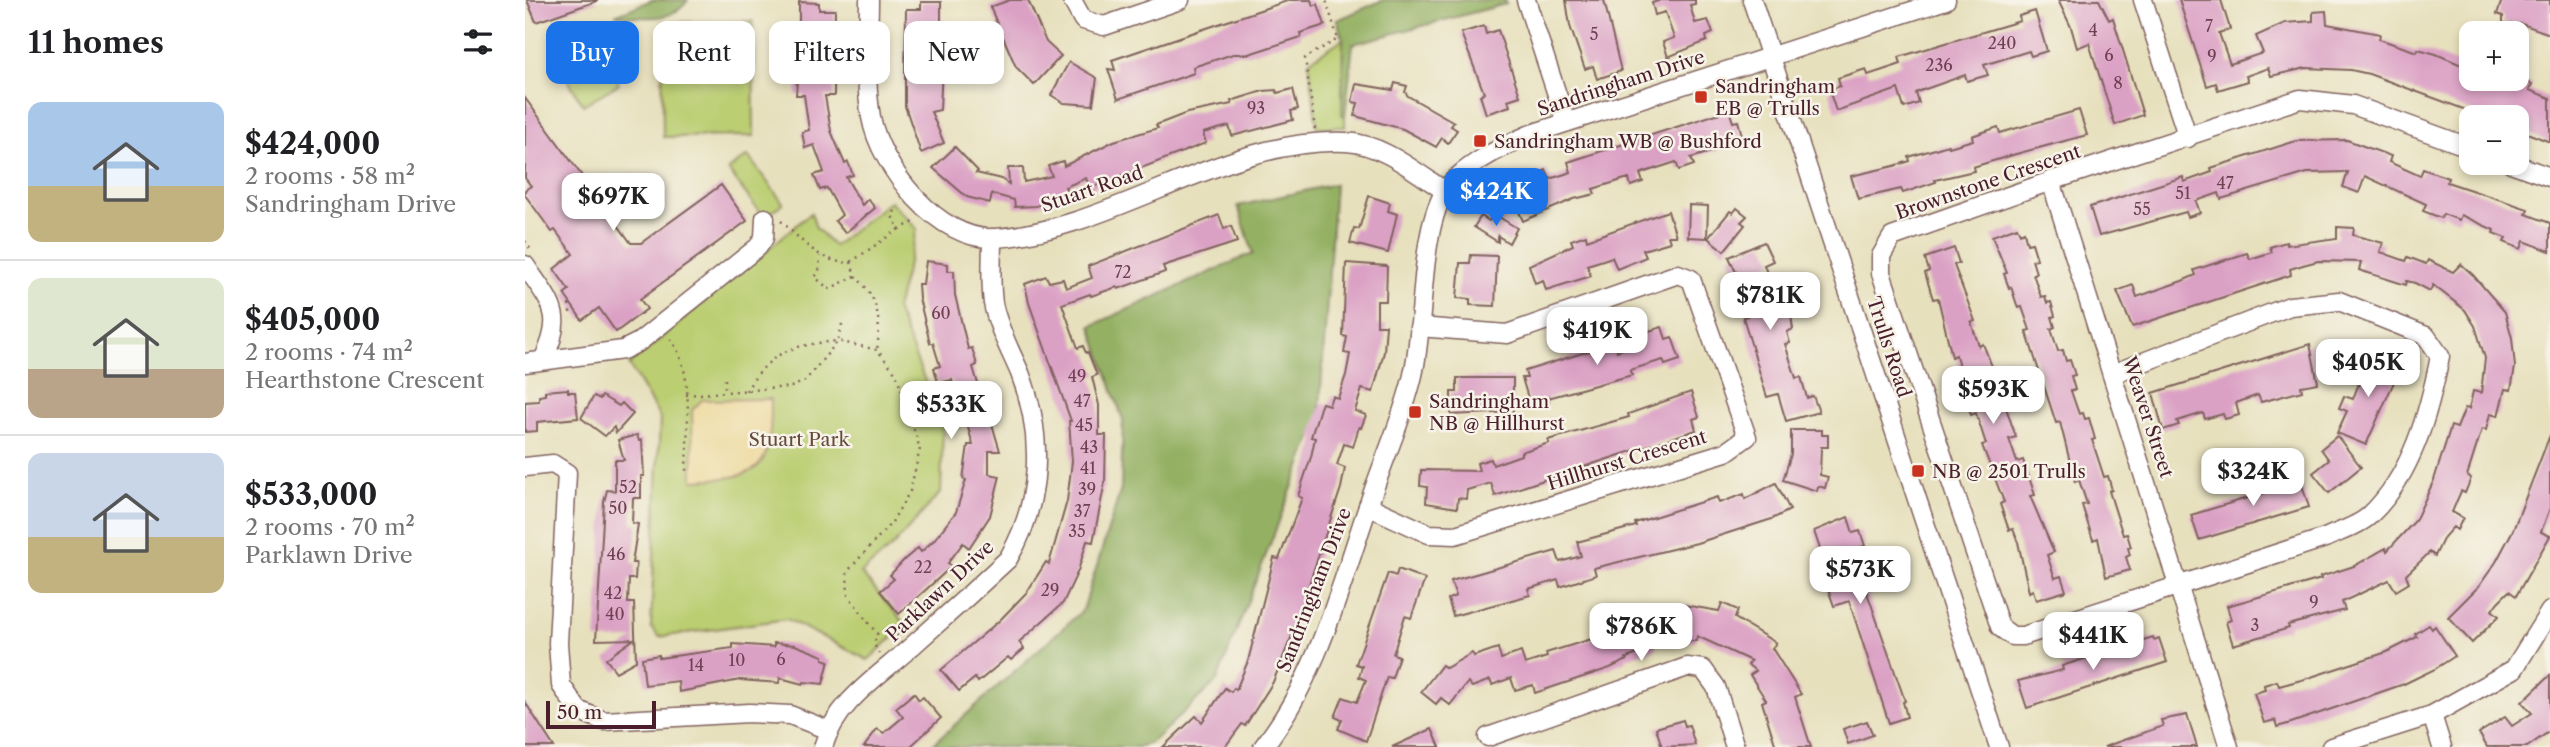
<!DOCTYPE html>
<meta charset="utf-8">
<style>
body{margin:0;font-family:"Libre Caslon Text",serif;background:#f6f6f6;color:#202124;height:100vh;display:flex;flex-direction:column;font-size:26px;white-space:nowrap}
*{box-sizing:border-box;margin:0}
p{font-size:23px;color:#757577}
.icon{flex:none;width:38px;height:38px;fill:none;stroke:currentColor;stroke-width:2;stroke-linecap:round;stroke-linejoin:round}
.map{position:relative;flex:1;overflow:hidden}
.drawer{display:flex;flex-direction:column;background:#fff;width:525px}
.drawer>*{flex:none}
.top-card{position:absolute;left:21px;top:21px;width:665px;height:63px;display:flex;gap:14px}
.tools{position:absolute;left:1934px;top:21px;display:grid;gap:14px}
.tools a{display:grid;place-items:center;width:70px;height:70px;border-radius:14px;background:#fff;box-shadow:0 4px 10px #0003;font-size:35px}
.scale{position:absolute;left:21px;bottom:18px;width:110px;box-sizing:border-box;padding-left:7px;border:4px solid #4a1f2b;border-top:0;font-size:19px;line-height:24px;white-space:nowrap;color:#4a1f2b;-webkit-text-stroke:5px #f7f3e8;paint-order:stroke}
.price{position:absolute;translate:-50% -60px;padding:0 16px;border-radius:14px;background:#fff;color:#222;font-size:23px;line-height:46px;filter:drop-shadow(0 2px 4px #0008)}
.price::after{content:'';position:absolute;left:50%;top:42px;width:21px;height:16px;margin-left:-10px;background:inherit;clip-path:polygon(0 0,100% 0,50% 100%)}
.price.active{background:#1a73e8;color:#fff}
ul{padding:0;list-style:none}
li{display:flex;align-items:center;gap:21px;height:175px;padding:0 28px}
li+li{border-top:2px solid #e0e0e0}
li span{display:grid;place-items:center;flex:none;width:196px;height:140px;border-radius:14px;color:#555}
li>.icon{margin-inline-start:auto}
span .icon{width:84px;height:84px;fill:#fffc;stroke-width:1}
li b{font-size:30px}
h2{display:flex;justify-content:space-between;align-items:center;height:84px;padding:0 28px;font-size:30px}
.pill{padding:0 24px;border-radius:14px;background:#fff;box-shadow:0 4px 10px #0003;font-size:24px;line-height:63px}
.pill.active{background:#1a73e8;color:#fff}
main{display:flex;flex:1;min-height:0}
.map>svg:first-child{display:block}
</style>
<main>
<section class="drawer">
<h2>11 homes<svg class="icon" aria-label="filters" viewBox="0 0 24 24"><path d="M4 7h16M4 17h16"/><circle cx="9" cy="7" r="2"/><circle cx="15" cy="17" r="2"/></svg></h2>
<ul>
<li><span style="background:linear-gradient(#a9c7e8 60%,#c2b280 0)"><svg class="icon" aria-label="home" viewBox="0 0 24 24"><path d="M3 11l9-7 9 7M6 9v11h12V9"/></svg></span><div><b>$424,000</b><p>2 rooms · 58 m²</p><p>Sandringham Drive</p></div></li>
<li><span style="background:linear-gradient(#dfe7d0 65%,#b9a48a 0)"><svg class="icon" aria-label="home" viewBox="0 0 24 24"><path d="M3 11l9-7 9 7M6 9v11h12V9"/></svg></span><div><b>$405,000</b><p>2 rooms · 74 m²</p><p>Hearthstone Crescent</p></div></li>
<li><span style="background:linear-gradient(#c9d6e8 60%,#c2b280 0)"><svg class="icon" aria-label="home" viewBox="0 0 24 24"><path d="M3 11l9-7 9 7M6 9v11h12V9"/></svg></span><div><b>$533,000</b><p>2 rooms · 70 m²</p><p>Parklawn Drive</p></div></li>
</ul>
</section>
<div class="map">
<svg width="2025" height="747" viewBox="0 0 2025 747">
<rect width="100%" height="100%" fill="#f7f3e8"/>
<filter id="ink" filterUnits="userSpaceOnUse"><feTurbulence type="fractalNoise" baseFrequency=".0143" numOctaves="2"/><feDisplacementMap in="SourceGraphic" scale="14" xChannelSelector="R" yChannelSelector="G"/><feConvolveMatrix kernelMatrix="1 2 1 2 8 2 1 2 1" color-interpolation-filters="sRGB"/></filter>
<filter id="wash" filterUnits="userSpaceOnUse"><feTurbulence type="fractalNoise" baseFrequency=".00686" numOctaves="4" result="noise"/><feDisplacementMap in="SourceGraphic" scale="28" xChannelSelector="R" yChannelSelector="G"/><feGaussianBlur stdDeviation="1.57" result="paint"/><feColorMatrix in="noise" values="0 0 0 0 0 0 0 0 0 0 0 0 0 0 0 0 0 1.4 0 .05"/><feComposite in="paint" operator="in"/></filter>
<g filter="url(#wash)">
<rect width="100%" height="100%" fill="#e7e0bd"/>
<g fill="#bbce72" stroke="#82764e" stroke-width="2">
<polygon points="228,21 229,136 138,137 137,22"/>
<polygon points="818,39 817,115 820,116 820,127 792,127 784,61"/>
<polygon points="76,52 94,84 58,105 39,73"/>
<polygon points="223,156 258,203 239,218 203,170"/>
<polygon points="365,201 392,229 371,309 418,426 416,492 367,547 336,573 381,625 343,660 262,619 134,637 126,627 135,418 104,365 286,213 291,228 309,246"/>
</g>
<g fill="#94b164" stroke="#6f6848" stroke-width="2">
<path d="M127 0H163C147 24 116 17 90 15Z"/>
<polygon points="858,0 980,0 981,4 828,44 820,116 817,115 818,39 812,20"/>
<polygon points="810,184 794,418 692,681 627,742 613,747 405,747 558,610 596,489 598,420 566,326 728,253 713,206"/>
</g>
<path fill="#eeda9e" stroke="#9c7c64" stroke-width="2" d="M246 399C246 469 240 478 168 480L167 410 177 400Z"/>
<g id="blocks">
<g fill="#dba1c5">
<polygon points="2,0 72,0 72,1 11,22"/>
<polygon points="485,0 503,0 521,42 536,56 509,85 491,67 465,7"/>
<polygon points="765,0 786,0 788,6 793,4 800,25 775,33 776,37 724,54 708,54 668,67 669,73 593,99 583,69 590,70 587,60"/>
<polygon points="1041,0 1079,0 1096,71 1072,79 1068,66 1060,69 1045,26"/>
<polygon points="1136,0 1170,0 1170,4 1165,5 1170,23 1183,20 1188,33 1181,36 1182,41 1143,57 1138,42 1149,38 1140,12 1130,15 1127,3"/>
<polygon points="1533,0 1574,0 1584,20 1588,18 1618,115 1590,125 1564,43 1552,48 1546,27"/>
<polygon points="1654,0 1696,0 1705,29 1694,33 1705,64 1738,53 1731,36 1760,23 1788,21 1788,12 1801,11 1802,24 1855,34 1854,39 1892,52 1893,49 1911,54 1946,69 1942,79 1970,79 1992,87 1995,79 2007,84 2004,90 2025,98 2025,142 1992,129 1992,117 1960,117 1844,74 1826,70 1781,68 1746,76 1743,68 1721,76 1723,81 1693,90 1691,83 1682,86"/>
<polygon points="1977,0 2025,0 2025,34 1997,24 1978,23 1978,16 1972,14"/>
<polygon points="274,2 294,3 294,10 310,10 309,96 300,96 306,131 320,164 323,162 328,175 321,177 337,205 343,199 350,208 320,233 310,221 317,215 302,188 295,190 289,175 299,172 289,145 280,148 277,132 284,130 279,95 271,95 275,40 271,40 270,24 274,24"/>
<polygon points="396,2 416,2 416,23 419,23 415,110 406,112 419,143 396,153 380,106 380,76 381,9 396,9"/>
<polygon points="1510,11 1522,51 1506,56 1504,51 1459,65 1463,75 1442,81 1440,75 1395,91 1391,93 1394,103 1379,108 1373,89 1311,111 1304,90 1315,86 1313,78 1341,69 1343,75 1376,64 1374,57 1495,21 1494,16"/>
<polygon points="959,26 961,34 973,30 995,96 983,100 985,106 961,114 955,95 959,93 936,33"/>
<polygon points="544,62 572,78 568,105 539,103 526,95"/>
<polygon points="870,83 882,86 880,92 883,96 929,122 926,126 932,130 923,143 917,138 911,147 878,129 830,116 833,103 827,102 831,84 868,90"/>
<polygon points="768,89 773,109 766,111 768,120 707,136 704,126 678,133 681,143 565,188 561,178 540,187 544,196 511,206 490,207 489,200 467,194 465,203 442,197 408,168 430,147 453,171 451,173 476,179 484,184 483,168 498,168 499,182 527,176 523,166 538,161 539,166 589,141 633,128 631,125 662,113 707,104 706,101 738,91 751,90 752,93"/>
<polygon points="0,98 106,243 116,243 196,185 222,221 115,299 122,309 91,332 74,308 57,320 39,294 44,290 29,269 48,254 30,230 27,232 0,195 0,190 6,186 0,178"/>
<polygon points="1204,110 1208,122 1213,121 1219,142 1166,158 1169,165 1154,170 1151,162 1120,172 1115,174 1118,182 1106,186 1104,179 1100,179 1068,189 1070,194 1049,199 998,221 988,198 995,195 990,184 1021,170 1025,179 1046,172 1043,162"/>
<polygon points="1554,110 1562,135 1491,154 1448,167 1449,171 1410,180 1411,182 1378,193 1376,189 1333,199 1326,176 1369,166 1385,161 1384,157 1423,145 1424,147 1448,140 1447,136 1473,127 1475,133"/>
<polygon points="1822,140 1866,156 1864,162 1895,176 1898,169 1923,178 1922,182 2003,209 2001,214 2025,223 2025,251 1999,241 1996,249 1979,242 1981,238 1968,233 1969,230 1936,215 1934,220 1918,214 1916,218 1898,211 1901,204 1840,176 1834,193 1818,187 1823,172 1782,173 1696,199 1694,193 1671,201 1675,213 1663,217 1661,212 1574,236 1565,207 1658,177 1659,182 1687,172 1686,168 1771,141"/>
<polygon points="844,196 865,203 863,211 872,214 863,253 825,243 829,228 834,229"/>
<polygon points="1164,205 1183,206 1182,238 1163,237"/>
<polygon points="1212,208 1222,216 1216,222 1220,225 1199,251 1183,238 1205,211 1208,213"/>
<polygon points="1143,211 1151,236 1143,236 1145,242 1118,250 1121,257 1092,269 1087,257 1075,261 1062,265 1066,276 1021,290 1018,280 1010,283 1004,265 1048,245 1046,240 1061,235 1062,240"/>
<polygon points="969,214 992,228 984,243 973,236 973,242 949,227 956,216 964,221"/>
<polygon points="694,215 699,229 706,226 712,242 638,266 640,272 593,289 592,287 566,296 565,294 537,304 553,348 558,346 561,353 563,352 572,375 567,377 574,405 574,435 581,435 580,482 568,542 562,541 553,571 538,603 494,642 499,649 486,660 483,657 453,682 450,678 434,691 416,670 475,620 502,592 521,562 524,564 542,501 547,461 544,421 546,421 504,303 500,284 521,276 524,282 538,279 541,288 567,278 563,266"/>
<polygon points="1492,227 1495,234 1499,232 1502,244 1507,243 1512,259 1507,260 1511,273 1508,274 1516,297 1520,296 1522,303 1526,302 1530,316 1527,317 1530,327 1526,329 1533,351 1538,350 1541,361 1545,360 1550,375 1546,376 1550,390 1546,391 1554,414 1558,413 1560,419 1564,418 1570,439 1567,440 1579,477 1583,476 1587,490 1584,491 1596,529 1598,535 1602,534 1606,547 1603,548 1605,555 1601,557 1605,570 1581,577 1573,538 1568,540 1557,505 1562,504 1554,480 1550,482 1535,422 1531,423 1501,331 1505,330 1497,307 1493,308 1486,287 1484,288 1479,274 1482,273 1467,236"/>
<polygon points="1812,227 1829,228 1828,235 1858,243 1855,252 1881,261 1883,257 1901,264 1903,260 1928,272 1936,264 1948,275 1980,312 1987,338 1990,367 1986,390 1980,389 1973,416 1965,414 1961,430 1957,429 1942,476 1946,478 1940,493 1936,491 1927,512 1938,518 1932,530 1928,527 1919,537 1910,556 1905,552 1881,575 1884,583 1871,591 1864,580 1817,602 1820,610 1763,625 1764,628 1708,645 1701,622 1706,620 1702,606 1796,579 1795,577 1829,566 1861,548 1862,551 1890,521 1909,480 1926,426 1932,428 1940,408 1944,409 1948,391 1956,393 1960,358 1950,326 1940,310 1908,285 1905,291 1890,283 1882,281 1881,285 1834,270 1836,262 1793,261 1778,265 1765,269 1766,275 1607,327 1592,291 1608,285 1612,297 1657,281 1671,275 1669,270 1722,253 1725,259 1747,252 1745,247 1761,242 1762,245 1812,238"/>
<polygon points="1239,242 1248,261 1239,265 1252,300 1261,299 1266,315 1268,329 1262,332 1265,343 1260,344 1271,378 1276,377 1282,398 1288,396 1294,412 1261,421 1253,394 1242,397 1218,317 1222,316 1210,283 1215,281 1204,257"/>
<polygon points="1429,248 1434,263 1429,265 1450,321 1446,322 1454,346 1458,344 1472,379 1465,381 1473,404 1479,402 1491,437 1484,439 1492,462 1498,460 1510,495 1505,496 1529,552 1522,555 1530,578 1536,576 1541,591 1511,600 1508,590 1504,592 1493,542 1488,529 1484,530 1475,504 1479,502 1457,445 1461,444 1451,413 1446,415 1431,355 1427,357 1413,298 1408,299 1400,273 1404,271 1400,258"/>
<polygon points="946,255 972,256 970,306 945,305 945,299 932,298 935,263 945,263"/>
<polygon points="401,261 423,264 423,271 429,271 430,295 443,349 447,348 452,365 448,367 456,394 463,392 467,405 462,407 475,451 464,451 464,474 475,476 465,516 444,548 438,543 423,563 427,566 374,614 355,591 369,579 365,575 380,559 393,548 396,552 409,540 431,512 441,480 438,479 443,445 448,445 440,417 436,419 427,380 413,383 409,368 415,366 408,343 405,343 394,298 393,284 398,284"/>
<polygon points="821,263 862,266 861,301 852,301 852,325 861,325 859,352 848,392 837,389 830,411 841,415 836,428 834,427 828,447 819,444 812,465 820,468 816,488 766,638 748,682 720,726 717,724 700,747 638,747 671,716 677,722 700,688 706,692 709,688 711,690 723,661 749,558 754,559 777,498 773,496 786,457 790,438 786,437 795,408 797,403 804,405 807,396 813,398 821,375 825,354 819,353 822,337 818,336"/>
<polygon points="1137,327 1141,339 1147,337 1155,360 1140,365 1138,360 1105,370 1107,375 1023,398 1024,402 1006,408 997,378 1002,378 1000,371 1090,343 1092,351 1113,344 1111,335"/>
<polygon points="1785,344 1793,383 1776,386 1777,391 1736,402 1733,395 1711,403 1714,415 1700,419 1698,414 1680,419 1678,413 1652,421 1654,425 1638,430 1628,393"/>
<polygon points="1840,353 1876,366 1841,445 1812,433 1822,411 1814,408 1819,396 1828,399 1839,369 1835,368"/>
<polygon points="932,378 988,378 988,412 926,415 926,392 932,392"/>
<polygon points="43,389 43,392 50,392 53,418 12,422 12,431 0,432 0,402 14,401 14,396 20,395 20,391"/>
<polygon points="1166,392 1174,417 1168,419 1171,430 970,496 966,483 942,490 941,499 933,498 932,508 901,503 902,487 895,486 896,470 954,471 952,463 966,459 968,465 996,455 996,452 1024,443 1023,440 1104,417 1103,414"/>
<polygon points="69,396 75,399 77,396 94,406 97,403 108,414 91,433 89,427 80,436 56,418"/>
<polygon points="1266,430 1297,430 1297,435 1303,435 1303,447 1296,447 1295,475 1303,477 1300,488 1293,486 1292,491 1258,480 1266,454"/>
<polygon points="112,435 114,441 117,440 119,476 116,476 116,498 108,498 107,523 113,524 107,563 111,563 110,579 104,579 103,603 109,603 111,661 91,672 81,659 109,639 71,640 79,502 82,490 90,491 90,460 99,460 93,440"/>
<polygon points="2025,435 2025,508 2016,532 2025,536 1991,596 1984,591 1973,602 1967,610 1974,616 1947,643 1923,617 1954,586 1971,562 1988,530"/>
<polygon points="1812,436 1836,467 1804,493 1788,473 1804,460 1796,449"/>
<polygon points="1771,466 1784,507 1674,540 1666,515 1759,487 1758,470"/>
<polygon points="1251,483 1265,510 1247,519 1172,543 1069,568 1071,575 1035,587 1033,580 1003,589 1005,595 928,616 923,599 931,596 926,581 1031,551 1035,562 1056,556 1052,542 1111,526 1110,523 1192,497 1194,503 1219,494 1220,499"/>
<polygon points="1323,517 1328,533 1335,531 1340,546 1336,547 1347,578 1338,581 1380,701 1378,702 1382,717 1364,723 1324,601 1309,606 1299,578 1304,576 1289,531"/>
<polygon points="873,569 900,579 886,618 880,616 868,654 874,656 867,678 862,677 841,741 813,729 817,720 810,717 818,697 832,702 841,680 834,677 837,666 831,664 863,573 871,576"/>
<polygon points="1197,603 1213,610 1210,618 1251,643 1247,648 1276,694 1270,697 1286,747 1251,747 1237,702 1241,700 1225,675 1231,671 1223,665 1226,661 1172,636 1171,641 1130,643 1132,648 1101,658 1102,660 1085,668 1010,693 1008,685 990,690 986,678 967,685 965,680 947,687 943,682 925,705 916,698 911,704 896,692 917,665 921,668 947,653 949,656 973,648 976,659 996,652 1000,664 1022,657 1021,653 1096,630 1095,625 1139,610 1139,607 1159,605 1194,611"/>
<polygon points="1904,625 1907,629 1910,626 1930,656 1910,669 1879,684 1766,723 1752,727 1750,720 1739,723 1729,693 1740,690 1739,685 1752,681 1754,686 1780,679 1862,652 1892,637 1890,634"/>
<polygon points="1628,637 1629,640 1634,638 1642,662 1502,708 1493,681 1538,670 1537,666"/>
<polygon points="249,643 270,645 298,656 298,659 304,661 298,684 279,682 278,684 255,678 254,683 215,680 154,692 153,681 120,685 117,658 134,655 134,658 208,648 208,644 249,647"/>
<polygon points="2025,675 2025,731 2002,747 1962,747 1954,733 1980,717 1987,726 2007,713 1997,702"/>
<polygon points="389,693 394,700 398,697 416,718 385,747 339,747 352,729 359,733 378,717 371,708"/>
<polygon points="0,702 29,747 0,747"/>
<polygon points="1662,715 1672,747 1579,747 1638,726 1636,720"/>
<polygon points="1158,720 1160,726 1164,725 1170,745 1137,747 1131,728"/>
<polygon points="1342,721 1348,735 1323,744 1318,729"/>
<polygon points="907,729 915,747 867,747 900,732"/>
</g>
</g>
</g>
<g filter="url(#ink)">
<use href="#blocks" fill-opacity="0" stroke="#81635e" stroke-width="2"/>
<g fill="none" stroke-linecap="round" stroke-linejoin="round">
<g stroke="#81635e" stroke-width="21">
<g id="minor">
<path d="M344 0C344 38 339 79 346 117 355 167 414 242 470 238 589 230 699 137 821 142 858 144 890 172 920 191"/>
<polyline points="547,0 558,20 579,26 655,0"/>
<polyline points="1001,0 1041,122"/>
<polyline points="1227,0 1474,747"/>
<polyline points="1618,0 1663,138"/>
<polyline points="1986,163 2025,177"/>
<polyline points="1526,181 1704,747"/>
<path d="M0 265C26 304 41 314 18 360"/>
<polyline points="0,363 98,350 114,342 233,247 239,238 240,218"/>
<path d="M1587 374 1765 306 1814 301 1901 336 1915 356C1904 412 1887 476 1844 516 1833 526 1813 532 1800 538L1498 636H1487L1475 627 1356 273V256L1367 237 1526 181 1775 99 1828 105 1946 148"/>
<polyline points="0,467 28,464 42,473 33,643 36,685 53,710 79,721 224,713 265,715 303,730"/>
<polyline points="843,506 904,534 930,535 1201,452 1222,437 1166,279 1153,274 982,334 894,327"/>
<polyline points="1907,715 1917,747"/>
<polyline points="963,737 1162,667 1178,669 1191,687 1210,747"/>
<path d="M298 747C312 701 352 678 386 647 419 618 451 589 483 559 517 502 519 435 495 373 486 352 472 326 468 303 465 282 467 260 467 238"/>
<path d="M738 747C794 676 817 580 847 495 860 456 879 415 888 375 900 324 894 236 919 193 933 168 980 145 1006 134L1421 0"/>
<polyline points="1806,747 1907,715 1989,669 2025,611"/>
</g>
</g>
<g stroke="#81635e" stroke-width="2.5" stroke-dasharray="2 5" stroke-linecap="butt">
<polyline points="790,129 780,58 813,39 801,0"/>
<path d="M256 221C277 240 296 265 326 262L330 276 304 289 290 277 294 272 295 256"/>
<polyline points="374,229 389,222"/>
<polyline points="0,241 6,250"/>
<polyline points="326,262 374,229 367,216 372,207"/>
<path d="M330 276C354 298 356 319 352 350"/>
<polyline points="44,304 46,318"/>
<path d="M145 339C171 370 161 435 161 474"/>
<polyline points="200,379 200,393"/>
<path d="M221 391C246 350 268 345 313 341L318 320"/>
<polyline points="161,395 266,387 280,381 313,341 352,350 371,373 395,449 385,491 367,522 322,572 323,595 352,634"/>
<polyline points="354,654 349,644 352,634 359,631 374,636"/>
</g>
<use href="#minor" stroke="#fff" stroke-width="18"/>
</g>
</g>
<g fill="#c8321e" stroke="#f7f3e8" stroke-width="2.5">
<rect x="1169" y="90" width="14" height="14" rx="3.5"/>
<rect x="948" y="134" width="14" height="14" rx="3.5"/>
<rect x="883" y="405" width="14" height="14" rx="3.5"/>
<rect x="1386" y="464" width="14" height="14" rx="3.5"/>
</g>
<g text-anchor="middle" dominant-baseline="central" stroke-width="5" stroke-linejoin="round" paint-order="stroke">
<g font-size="16" fill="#6e4052">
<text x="1684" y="26">7</text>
<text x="1568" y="30">4</text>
<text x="1069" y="34">5</text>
<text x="1477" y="43">240</text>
<text x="1584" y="55">6</text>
<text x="1687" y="56">9</text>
<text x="1414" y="65">236</text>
<text x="1593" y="83">8</text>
<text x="731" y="108">93</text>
<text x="1700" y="183">47</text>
<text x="1658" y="193">51</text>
<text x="1617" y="209">55</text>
<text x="598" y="272">72</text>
<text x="416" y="313">60</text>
<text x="552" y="376">49</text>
<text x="557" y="401">47</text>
<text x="559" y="425">45</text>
<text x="564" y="447">43</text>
<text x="563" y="468">41</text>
<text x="103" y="487">52</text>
<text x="562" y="489">39</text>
<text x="93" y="508">50</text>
<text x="557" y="511">37</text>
<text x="552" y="531">35</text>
<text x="91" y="554">46</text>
<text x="398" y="567">22</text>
<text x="525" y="590">29</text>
<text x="88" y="593">42</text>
<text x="1789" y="602">9</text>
<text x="90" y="614">40</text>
<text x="1730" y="625">3</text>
<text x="256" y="659">6</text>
<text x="212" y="660">10</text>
<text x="171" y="665">14</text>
</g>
<g font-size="19" fill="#4a1f2b" stroke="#f7f3e8">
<text transform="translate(1096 83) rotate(-18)">Sandringham Drive</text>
<text transform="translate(1463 182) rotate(-19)">Brownstone Crescent</text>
<text transform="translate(567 189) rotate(-19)">Stuart Road</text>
<text transform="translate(1364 347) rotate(72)">Trulls Road</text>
<text transform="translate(1623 417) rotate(72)">Weaver Street</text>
<text transform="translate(1102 460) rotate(-17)">Hillhurst Crescent</text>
<text transform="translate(789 590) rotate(-69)">Sandringham Drive</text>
<text transform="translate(415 591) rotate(-43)">Parklawn Drive</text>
</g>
<g font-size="19" fill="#4a1f2b" stroke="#f7f3e8" text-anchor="start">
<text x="1190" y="86">Sandringham<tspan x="1190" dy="22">EB @ Trulls</tspan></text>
<text x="969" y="141">Sandringham WB @ Bushford</text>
<text x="904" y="401">Sandringham<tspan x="904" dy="22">NB @ Hillhurst</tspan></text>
<text x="1407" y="471">NB @ 2501 Trulls</text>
</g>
<g font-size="19" fill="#664b3d" stroke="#f7f3e8">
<text x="274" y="439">Stuart Park</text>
</g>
</g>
</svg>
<div class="tools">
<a>+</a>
<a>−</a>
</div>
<div class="scale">50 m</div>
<b class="price active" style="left:971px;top:228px">$424K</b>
<b class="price" style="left:88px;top:233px">$697K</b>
<b class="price" style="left:1245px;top:332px">$781K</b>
<b class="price" style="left:1072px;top:367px">$419K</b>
<b class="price" style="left:1843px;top:399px">$405K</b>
<b class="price" style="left:1468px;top:426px">$593K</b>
<b class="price" style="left:426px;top:441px">$533K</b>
<b class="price" style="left:1728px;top:508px">$324K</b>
<b class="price" style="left:1335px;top:606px">$573K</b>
<b class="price" style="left:1116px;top:663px">$786K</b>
<b class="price" style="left:1568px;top:672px">$441K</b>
<div class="top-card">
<a class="pill active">Buy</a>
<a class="pill">Rent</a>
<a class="pill">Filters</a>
<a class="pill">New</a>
</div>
</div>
</main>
